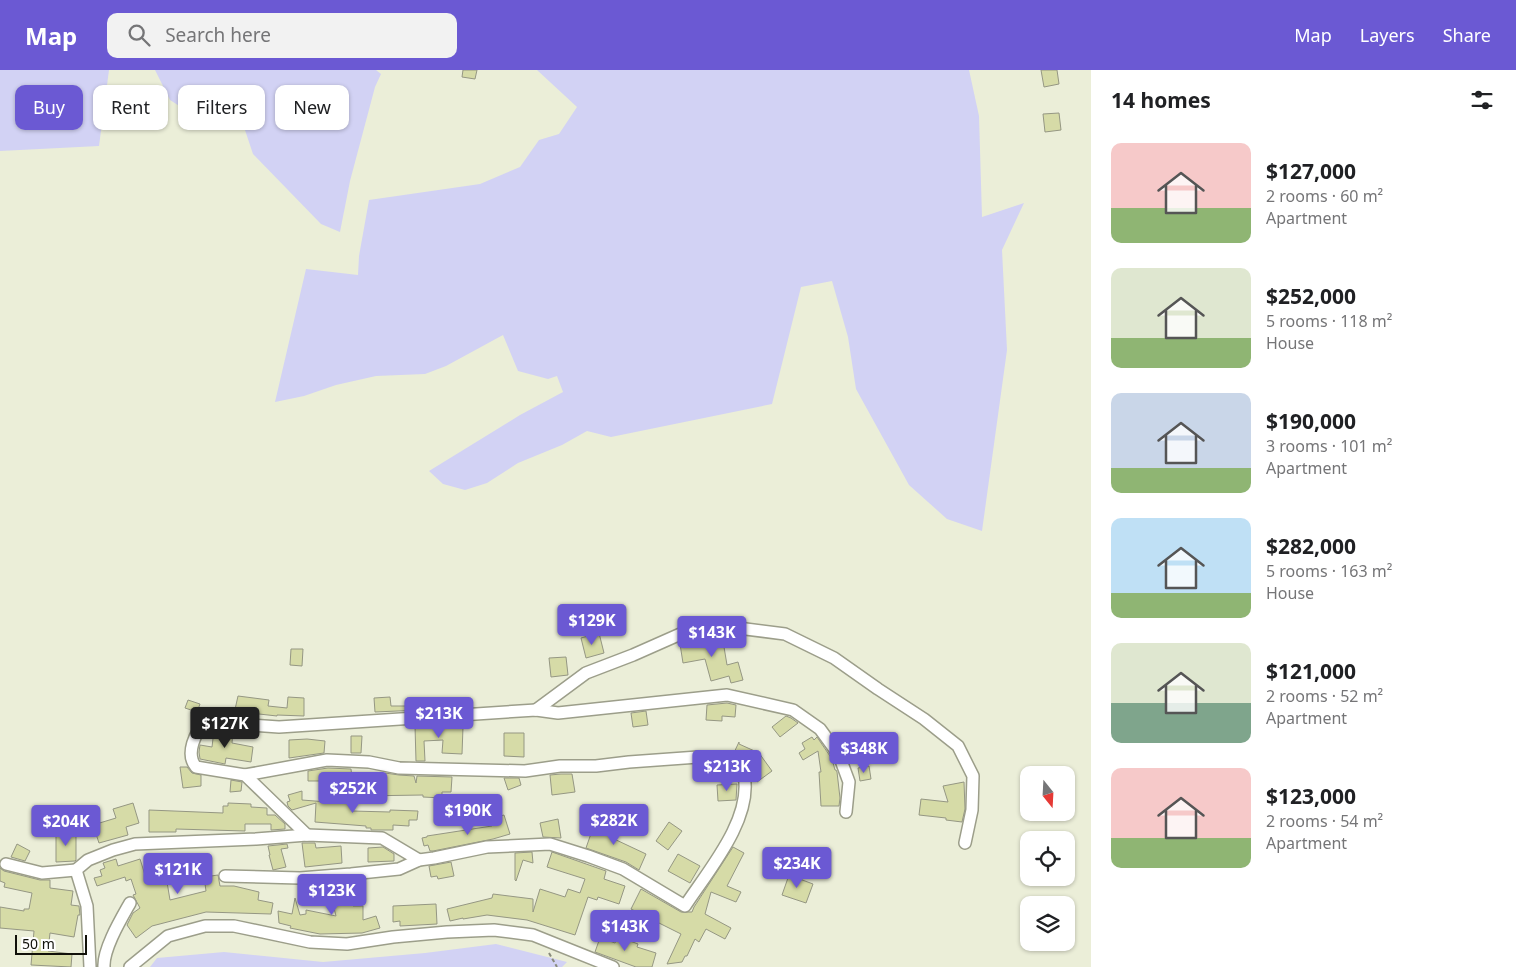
<!DOCTYPE html>
<meta charset="utf-8">
<style>
body{margin:0;font-family:"Noto Sans",sans-serif;background:#f2f2f2;color:#202124;height:100vh;display:flex;flex-direction:column;font-size:19px;white-space:nowrap}
*{box-sizing:border-box;margin:0}
p{font-size:16px;color:#757577}
.icon{flex:none;width:28px;height:28px;fill:none;stroke:currentColor;stroke-width:2;stroke-linecap:round;stroke-linejoin:round}
.map{position:relative;flex:1;overflow:hidden}
.side{display:flex;flex-direction:column;background:#fff;width:425px}
.side>*{flex:none}
.hud{position:absolute;left:15px;top:15px;width:475px;height:45px;display:flex;gap:10px}
.needle{width:32px;rotate:162deg}
.buttons{position:absolute;left:1020px;top:696px;display:grid;gap:10px}
.buttons a{display:grid;place-items:center;width:55px;height:55px;border-radius:10px;background:#fff;box-shadow:0 1px 4px #0004;font-size:25px}
.scale{position:absolute;left:15px;bottom:12px;width:72px;box-sizing:border-box;padding-left:5px;border:2px solid #11110a;border-top:0;font-size:14px;line-height:18px;white-space:nowrap;color:#11110a;-webkit-text-stroke:4px #fff;paint-order:stroke}
.price{position:absolute;translate:-50% -42px;padding:0 11px;border-radius:5px;background:#6b59d3;color:#fff;font-size:16px;line-height:32px;filter:drop-shadow(0 1px 2px #0008)}
.price::after{content:'';position:absolute;left:50%;top:30px;width:15px;height:11px;margin-left:-8px;background:inherit;clip-path:polygon(0 0,100% 0,50% 100%)}
.price.current{background:#222;color:#fff}
ul{padding:0;list-style:none}
li{display:flex;align-items:center;gap:15px;height:125px;padding:0 20px}
li span{display:grid;place-items:center;flex:none;width:140px;height:100px;border-radius:10px;color:#555}
li>.icon{margin-inline-start:auto}
span .icon{width:60px;height:60px;fill:#fffc;stroke-width:1}
li b{font-size:21px}
h2{display:flex;justify-content:space-between;align-items:center;height:60px;padding:0 20px;font-size:21px}
.tag{padding:0 18px;border-radius:10px;background:#fff;box-shadow:0 1px 4px #0004;font-size:18px;line-height:45px}
.tag.current{background:#6b59d3;color:#fff}
header{display:flex;align-items:center;gap:30px;box-sizing:border-box;height:70px;padding:0 25px;background:#6b59d3;color:#fff}
header strong{font-size:24px}
nav{display:flex;gap:28px;margin-inline-start:auto;font-size:18px}
.search{width:350px;height:45px;background:#f2f2f2;display:flex;align-items:center;gap:12px;box-sizing:border-box;padding:0 18px;border-radius:10px;color:#757577;font-size:19px}
main{display:flex;flex:1;min-height:0}
.map>svg:first-child{display:block}
</style>
<header>
<strong>Map</strong>
<div class="search"><svg class="icon" aria-label="search" viewBox="0 0 24 24"><circle cx="10" cy="10" r="6"/><path d="M15 15l6 6"/></svg>Search here</div>
<nav><a>Map</a><a>Layers</a><a>Share</a></nav>
</header>
<main>
<div class="map">
<svg width="1091" height="897" viewBox="0 0 1091 897">
<rect width="100%" height="100%" fill="#ebeed8"/>
<g fill="#d2d2f4">
<polygon points="0,0 109,0 99,76 0,81"/>
<polygon points="155,0 376,0 381,4 375,17 350,111 340,162 321,154 253,84 243,54 195,46 170,30"/>
<polygon points="537,0 969,0 979,46 982,147 1024,133 1002,180 1007,280 982,461 947,449 909,415 856,319 848,267 832,211 801,217 772,334 611,367 587,361 562,375 518,393 487,413 465,420 443,414 429,401 520,345 563,322 557,306 548,309 518,301 503,265 446,296 425,304 376,306 336,315 304,326 275,332 306,199 358,205 359,186 369,130 480,114 520,97 539,70 559,64 577,37"/>
<polygon points="496,874 567,892 562,897 150,897 157,888 224,882 323,892 425,883"/>
</g>
<g fill="#d6dba7" stroke="#959783">
<polygon points="463,0 477,0 475,9 462,7"/>
<polygon points="1041,0 1057,0 1059,14 1044,17"/>
<polygon points="1059,43 1061,60 1045,62 1043,44"/>
<polygon points="599,563 604,583 586,588 581,568"/>
<polygon points="722,565 727,595 738,592 743,610 731,613 729,606 711,611 705,589 683,593 680,574 708,568 708,567"/>
<polygon points="291,579 303,579 302,596 290,595"/>
<polygon points="566,587 568,605 551,607 549,588"/>
<polygon points="238,626 269,630 268,636 287,638 288,627 304,628 304,646 277,645 277,646 250,643 249,647 234,644"/>
<polygon points="390,627 391,636 420,636 420,640 375,642 374,628"/>
<polygon points="188,630 200,634 197,642 185,638"/>
<polygon points="727,633 736,635 735,647 722,646 722,651 706,650 707,635"/>
<polygon points="646,641 648,655 633,657 631,643"/>
<polygon points="786,646 791,648 798,653 780,667 772,657"/>
<polygon points="433,654 433,656 463,657 462,684 442,683 443,670 424,671 425,691 416,691 415,656"/>
<polygon points="214,660 233,661 232,673 253,677 251,692 226,688 225,694 200,689 199,682 200,675 212,677"/>
<polygon points="504,663 524,663 524,687 504,686"/>
<polygon points="351,666 362,666 361,683 351,683"/>
<polygon points="812,667 814,670 817,667 832,689 835,700 836,700 837,702 840,728 839,736 821,736 819,702 821,702 818,681 803,690 799,683 805,679 802,673"/>
<polygon points="307,669 325,671 324,683 289,688 289,670"/>
<polygon points="739,672 739,674 759,683 772,701 757,712 740,687 740,694 731,689"/>
<polygon points="869,696 871,709 860,711 858,698"/>
<polygon points="180,697 187,697 192,703 201,705 201,716 183,718"/>
<polygon points="328,698 351,699 352,708 385,707 385,703 399,705 414,706 416,713 417,706 452,707 451,722 442,722 442,728 423,727 423,725 360,726 359,719 332,722 331,711 308,711 308,701"/>
<polygon points="561,704 572,704 575,722 552,725 550,705"/>
<polygon points="504,708 519,708 521,715 508,720"/>
<polygon points="231,710 242,712 241,721 230,722"/>
<polygon points="964,712 965,739 962,752 946,750 946,748 919,745 921,729 948,732 943,716"/>
<polygon points="737,714 736,730 718,731 717,715"/>
<polygon points="302,721 302,730 353,734 352,741 390,742 390,740 418,741 417,750 409,750 409,756 393,755 393,760 371,760 371,758 366,758 366,756 315,752 316,733 292,740 288,736 287,732 290,731 288,725"/>
<polygon points="133,733 139,753 126,757 128,765 99,773 93,755 116,748 113,739"/>
<polygon points="228,733 251,734 251,737 267,738 267,745 275,745 285,754 285,759 271,760 271,754 245,754 245,761 176,759 176,762 149,762 149,740 223,743 223,736 228,736"/>
<polygon points="504,745 510,764 493,769 433,781 430,781 428,775 424,776 422,768 427,767 427,766 492,756 490,749"/>
<polygon points="558,749 561,768 543,767 540,753"/>
<polygon points="595,752 615,759 612,768 646,784 639,800 626,792 586,778"/>
<polygon points="669,752 682,761 668,780 656,771"/>
<polygon points="56,763 76,763 76,790 75,791 56,792"/>
<polygon points="302,773 315,773 316,778 341,776 342,793 305,797"/>
<polygon points="17,774 30,781 25,791 11,787"/>
<polygon points="287,774 288,778 281,779 286,797 273,800 269,785 270,785 268,776"/>
<polygon points="383,777 394,784 394,791 368,792 368,778"/>
<polygon points="733,777 744,783 727,816 741,822 736,832 711,822 705,844 731,858 725,869 706,859 699,872 695,869 687,886 685,886 682,892 667,894 681,864 631,839 641,819 681,842 692,842 694,837"/>
<polygon points="532,782 533,793 523,790 516,811 515,810 515,783"/>
<polygon points="552,782 606,801 604,809 625,816 619,834 598,827 597,830 588,827 575,865 527,850 487,845 463,849 463,848 450,851 447,839 492,828 493,824 533,829 533,842 540,819 565,827 568,819 580,823 585,809 547,797"/>
<polygon points="182,784 185,803 166,806 170,830 206,821 204,807 218,805 220,816 234,816 259,822 258,830 273,833 271,844 206,842 152,856 136,868 127,855 133,843 140,838 133,825 136,824 131,809 126,811 125,807 97,816 94,808 102,806 100,800 105,798 103,793 116,789 118,796 140,789 145,805 163,803 160,787"/>
<polygon points="678,784 700,796 690,813 668,801"/>
<polygon points="451,792 454,806 438,809 437,806 431,807 429,796"/>
<polygon points="0,798 4,801 40,810 50,810 50,818 73,821 71,835 79,836 80,845 78,845 74,867 50,863 48,881 72,884 71,897 31,895 34,861 0,858 0,837 24,841 24,839 29,839 32,823 4,817 5,813 0,811"/>
<polygon points="789,805 813,814 806,833 782,825"/>
<polygon points="347,812 353,836 363,836 363,850 376,846 380,858 362,863 320,864 290,858 291,856 279,853 278,841 292,844 295,828 300,845 306,844 306,840 336,846 328,814"/>
<polygon points="436,834 437,854 400,856 400,851 393,852 393,836"/>
<polygon points="602,862 609,864 607,870 615,873 618,867 622,868 638,874 637,877 656,883 652,897 636,897 595,882"/>
</g>
<g fill="none" stroke-linecap="round" stroke-linejoin="round">
<g stroke="#9c9e8a" stroke-width="14">
<g id="street">
<polyline points="536,640 586,603 633,585 685,562 730,557 785,564 834,588 878,619 924,649 958,676 973,706 972,740 965,773"/>
<path d="M307 765 245 705 196 697C185 684 195 662 206 652L279 657 536 640 558 643 727 625 793 640 820 659 839 685 849 712 846 742"/>
<polyline points="6,794 42,803 76,800"/>
<path d="M225 806 300 808 351 804 399 799 419 790 434 788 487 777 550 774 588 786 623 799 685 836C708 801 753 749 744 705L721 692 698 687 629 692 596 696H560L525 701 399 698 369 692 327 690 245 705"/>
<polyline points="90,897 87,836 76,800 88,790 113,780 135,774 256,769 307,765 382,768 419,790"/>
<path d="M104 897C103 879 121 849 130 833"/>
<polyline points="130,897 168,866 205,856 234,856 310,872 347,874 393,867 447,862 494,860 533,865 613,897"/>
</g>
</g>
<polyline stroke="#898b7c" stroke-width="2" stroke-dasharray="4 2.5" stroke-linecap="butt" points="549,883 557,897"/>
<use href="#street" stroke="#fff" stroke-width="11"/>
</g>
</svg>
<div class="buttons">
<a><svg class="needle" viewBox="-14 -14 28 28"><path d="M0-13l5 13h-10z" fill="#e53935"/><path d="M0 13l5-13h-10z" fill="#757577"/></svg></a>
<a><svg class="icon" aria-label="locate" viewBox="0 0 24 24"><circle cx="12" cy="12" r="6"/><path d="M12 2v4M12 18v4M2 12h4M18 12h4"/></svg></a>
<a><svg class="icon" aria-label="layers" viewBox="0 0 24 24"><path d="M12 4l9 5-9 5-9-5zM3 14l9 5 9-5"/></svg></a>
</div>
<div class="scale">50 m</div>
<b class="price" style="left:592px;top:576px">$129K</b>
<b class="price" style="left:712px;top:588px">$143K</b>
<b class="price" style="left:439px;top:669px">$213K</b>
<b class="price current" style="left:225px;top:679px">$127K</b>
<b class="price" style="left:864px;top:704px">$348K</b>
<b class="price" style="left:727px;top:722px">$213K</b>
<b class="price" style="left:353px;top:744px">$252K</b>
<b class="price" style="left:468px;top:766px">$190K</b>
<b class="price" style="left:614px;top:776px">$282K</b>
<b class="price" style="left:66px;top:777px">$204K</b>
<b class="price" style="left:797px;top:819px">$234K</b>
<b class="price" style="left:178px;top:825px">$121K</b>
<b class="price" style="left:332px;top:846px">$123K</b>
<b class="price" style="left:625px;top:882px">$143K</b>
<div class="hud">
<a class="tag current">Buy</a>
<a class="tag">Rent</a>
<a class="tag">Filters</a>
<a class="tag">New</a>
</div>
</div>
<section class="side">
<h2>14 homes<svg class="icon" aria-label="filters" viewBox="0 0 24 24"><path d="M4 7h16M4 17h16"/><circle cx="9" cy="7" r="2"/><circle cx="15" cy="17" r="2"/></svg></h2>
<ul>
<li><span style="background:linear-gradient(#f6c9c9 65%,#8fb573 0)"><svg class="icon" aria-label="home" viewBox="0 0 24 24"><path d="M3 11l9-7 9 7M6 9v11h12V9"/></svg></span><div><b>$127,000</b><p>2 rooms · 60 m²</p><p>Apartment</p></div></li>
<li><span style="background:linear-gradient(#dfe7d0 70%,#8fb573 0)"><svg class="icon" aria-label="home" viewBox="0 0 24 24"><path d="M3 11l9-7 9 7M6 9v11h12V9"/></svg></span><div><b>$252,000</b><p>5 rooms · 118 m²</p><p>House</p></div></li>
<li><span style="background:linear-gradient(#c9d6e8 75%,#8fb573 0)"><svg class="icon" aria-label="home" viewBox="0 0 24 24"><path d="M3 11l9-7 9 7M6 9v11h12V9"/></svg></span><div><b>$190,000</b><p>3 rooms · 101 m²</p><p>Apartment</p></div></li>
<li><span style="background:linear-gradient(#bfe0f5 75%,#8fb573 0)"><svg class="icon" aria-label="home" viewBox="0 0 24 24"><path d="M3 11l9-7 9 7M6 9v11h12V9"/></svg></span><div><b>$282,000</b><p>5 rooms · 163 m²</p><p>House</p></div></li>
<li><span style="background:linear-gradient(#dfe7d0 60%,#7fa58c 0)"><svg class="icon" aria-label="home" viewBox="0 0 24 24"><path d="M3 11l9-7 9 7M6 9v11h12V9"/></svg></span><div><b>$121,000</b><p>2 rooms · 52 m²</p><p>Apartment</p></div></li>
<li><span style="background:linear-gradient(#f6c9c9 70%,#8fb573 0)"><svg class="icon" aria-label="home" viewBox="0 0 24 24"><path d="M3 11l9-7 9 7M6 9v11h12V9"/></svg></span><div><b>$123,000</b><p>2 rooms · 54 m²</p><p>Apartment</p></div></li>
</ul>
</section>
</main>
